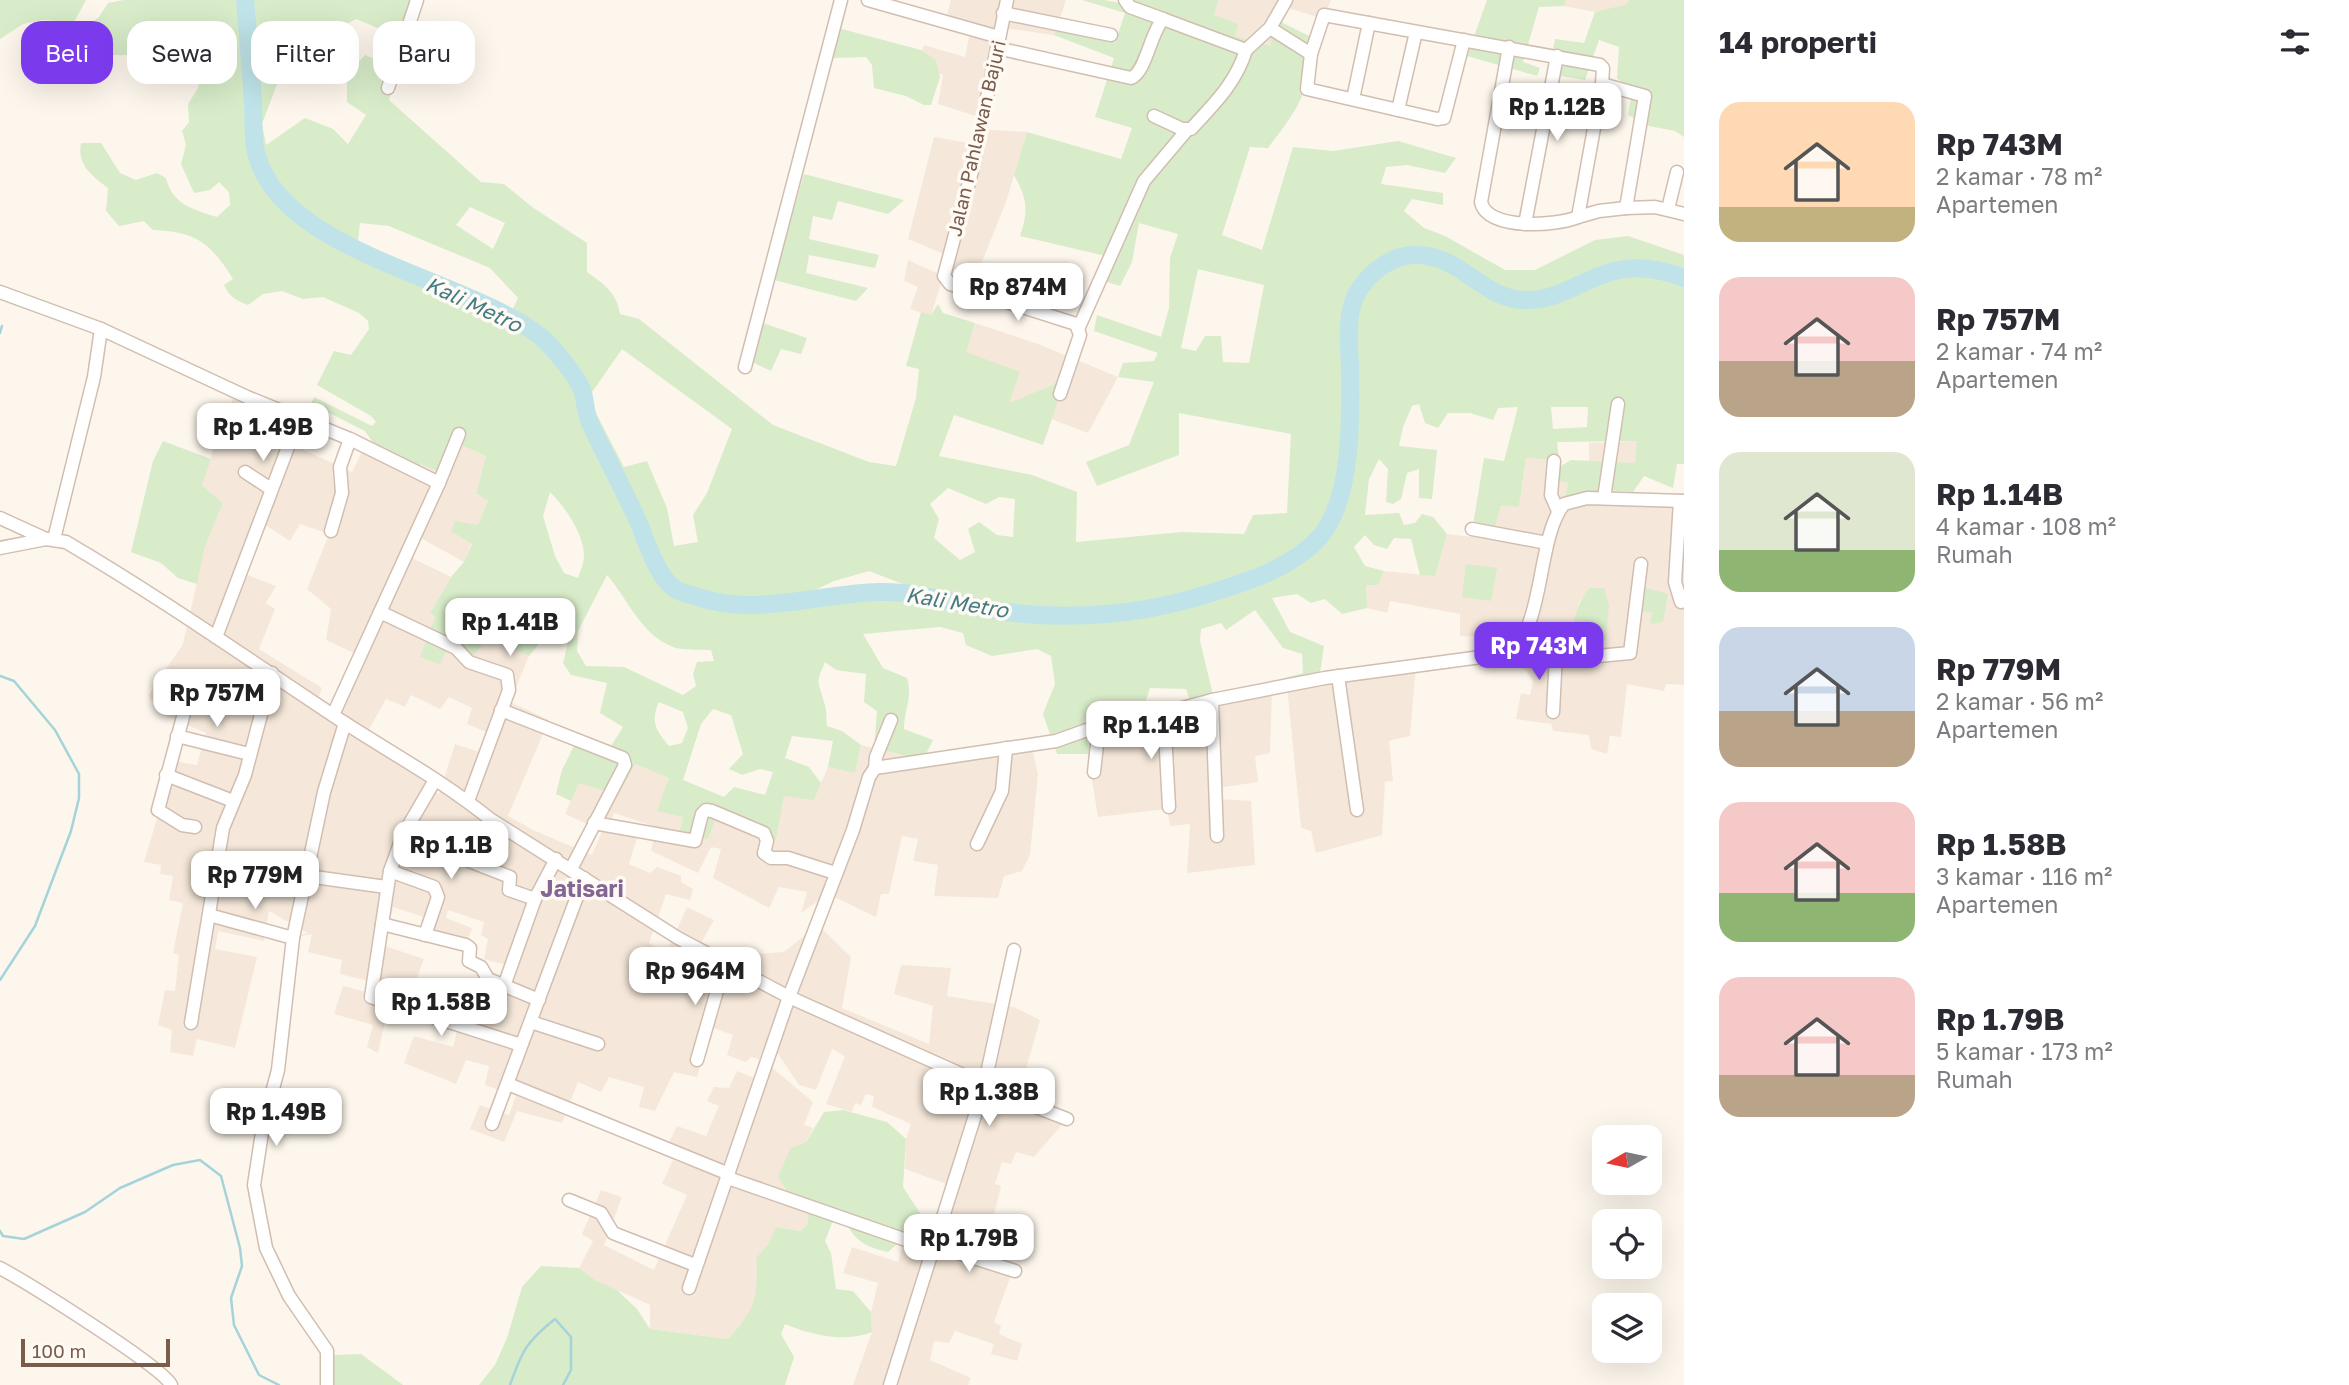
<!DOCTYPE html>
<html lang="id">
<meta charset="utf-8">
<style>
body{margin:0;font-family:"Golos Text",sans-serif;background:#f2f2f3;color:#2b2b33;height:100vh;display:flex;flex-direction:column;font-size:26px;white-space:nowrap}
*{box-sizing:border-box;margin:0}
p{font-size:23px;color:#7c7c81}
.icon{flex:none;width:38px;height:38px;fill:none;stroke:currentColor;stroke-width:2;stroke-linecap:round;stroke-linejoin:round}
.map{position:relative;flex:1;overflow:hidden}
.panel{display:flex;flex-direction:column;background:#fff;width:665px}
.panel>*{flex:none}
.top-card{position:absolute;left:21px;top:21px;width:665px;height:63px;display:flex;gap:14px}
.needle{width:46px;rotate:261deg}
.controls{position:absolute;left:1592px;top:1125px;display:grid;gap:14px}
.controls a{display:grid;place-items:center;width:70px;height:70px;border-radius:14px;background:#fff;box-shadow:0 7px 28px #0002;font-size:35px}
.scale{position:absolute;left:21px;bottom:18px;width:149px;box-sizing:border-box;padding-left:7px;border:4px solid #7a5c4d;border-top:0;font-size:19px;line-height:24px;white-space:nowrap;color:#7a5c4d;-webkit-text-stroke:5px #fffaf3;paint-order:stroke}
.price{position:absolute;translate:-50% -60px;padding:0 16px;border-radius:14px;background:#fff;color:#222;font-size:23px;line-height:46px;filter:drop-shadow(0 2px 4px #0008)}
.price::after{content:'';position:absolute;left:50%;top:42px;width:21px;height:16px;margin-left:-10px;background:inherit;clip-path:polygon(0 0,100% 0,50% 100%)}
.price.current{background:#7c3aed;color:#fff}
ul{padding:0;list-style:none}
li{display:flex;align-items:center;gap:21px;height:175px;padding:0 35px}
li span{display:grid;place-items:center;flex:none;width:196px;height:140px;border-radius:21px;color:#555}
li>.icon{margin-inline-start:auto}
span .icon{width:84px;height:84px;fill:#fffc;stroke-width:1}
li b{font-size:30px}
h2{display:flex;justify-content:space-between;align-items:center;height:84px;padding:0 35px;font-size:30px}
.chip{padding:0 24px;border-radius:21px;background:#fff;box-shadow:0 7px 28px #0002;font-size:24px;line-height:63px}
.chip.current{background:#7c3aed;color:#fff}
main{display:flex;flex:1;min-height:0}
.map>svg:first-child{display:block}
</style>
<main>
<div class="map">
<svg width="1684" height="1385" viewBox="0 0 1684 1385">
<rect width="100%" height="100%" fill="#fdf6ec"/>
<g fill="#f5e8da" fill-rule="evenodd">
<polygon points="951,0 1066,0 1054,35 1004,28 982,118 938,104 943,75 915,67 924,45 965,57 971,27 947,14"/>
<polygon points="1219,0 1331,0 1323,19 1282,6 1271,46 1235,36 1214,15"/>
<polygon points="1566,0 1629,0 1628,4 1595,12 1564,6"/>
<polygon points="979,129 1027,132 1006,202 977,274 946,267 949,256 908,239 934,137 975,144"/>
<polygon points="908,260 943,276 931,316 910,309 918,287 904,281"/>
<polygon points="975,323 1038,344 1118,377 1088,433 1009,403 965,352"/>
<path d="M233 399 298 420 286 442 352 472 362 452H369L418 471 421 464 461 445 486 456 476 492 488 501 464 562 417 536 406 555 451 577 430 613 435 617 449 645 487 639 529 656 510 702 549 720 508 816 533 830 592 855 602 831 565 814 579 782 617 795 635 764 670 778 683 817 679 831 715 817 776 840 784 795 814 799 828 767 855 773 861 745 923 760 1031 745 1038 774 1030 855 1022 871 1004 876 998 898 934 896 938 865 913 861 918 839 902 836 889 894H881L876 917 828 894 801 913 807 892 779 887 769 908 713 878 721 849 711 847 698 873 651 851 656 827 614 813 608 827 638 835 629 864 650 873 657 867 681 876V882L693 889 690 900 666 894 649 943 666 954 687 907 714 920 687 968 704 980 721 964 740 955 784 952 818 925 851 957 842 1008 929 1044 933 1006 894 994 901 965 951 968 947 996 1014 1007 1040 1020 1019 1093 1049 1105 1067 1119 1034 1157 1016 1152 1011 1164 1002 1162 995 1184 1001 1186 990 1230 980 1227 973 1252 1014 1267 994 1322 1001 1326 999 1334 1022 1344 1017 1361 991 1354 994 1344 955 1331 949 1343 934 1341 930 1360 971 1378 968 1385H853L872 1332 871 1312 878 1283 843 1273 852 1247 898 1262 906 1234 914 1229 937 1234 952 1186 905 1169 906 1139 911 1124 872 1107 874 1096 866 1094 861 1105 855 1103 852 1112 826 1104 845 1056 832 1049 816 1090 799 1085 774 1048 768 1064 813 1102 804 1125 813 1128 806 1142 808 1224 800 1231 776 1227 768 1244 756 1258 758 1285 748 1318 728 1339 650 1329V1305L595 1280 579 1268 593 1241 582 1234 601 1190 622 1197 604 1245 654 1270 687 1195 662 1184 673 1160 689 1166 693 1156 668 1144 677 1126 706 1136 719 1106 707 1101 714 1087 729 1088 737 1071 757 1079 762 1060 751 1057 746 1062 727 1055 733 1035 711 1027 697 1077 674 1072 655 1111 639 1107 644 1087 609 1077 601 1092 578 1082 562 1123 517 1111 504 1142 470 1129 480 1105 509 1115 516 1096 485 1085 489 1066 466 1060 456 1084 404 1063 414 1036 453 1047 462 1011 476 1014 484 979 513 985 518 968 484 959 488 939 481 935 484 922 448 910 446 918 472 928 463 952 427 939 434 920 393 907 385 946 424 959 412 991 380 981 376 1004 402 1009 397 1023 385 1021 378 1053 367 1047 373 1025 334 1014 343 986 370 993 372 982 340 974 342 960 308 952 312 934 293 938 308 933 269 911 264 941 218 931 215 949 257 957 235 1048 197 1039 193 1056 170 1052 172 1030 158 1025 165 990 175 991 179 955 173 953 183 903 169 900 173 876 160 874 161 865 144 862 174 761 197 765 206 733 164 715 148 696 183 644 205 547 223 503 202 485 223 419ZM259 521 290 541 300 524 329 534 307 589 331 609 326 640 358 655 332 714 318 699 322 688 259 649 275 609 266 603 276 586 242 573ZM411 695 440 709 449 697 472 708 467 724 491 734 485 754 455 744 439 794 368 731 386 699 405 707Z"/>
<polygon points="1637,441 1636,463 1589,463 1589,443"/>
<path d="M1526 458 1559 460 1556 481 1568 483 1565 497 1601 490 1684 500V685L1666 684 1664 691 1627 684 1621 737 1610 736 1607 754 1591 749 1589 735 1553 731 1551 724 1516 719 1521 693 1530 695 1533 681 1513 654 1479 668 1482 637 1460 636V614L1390 601 1387 613 1367 608 1366 584 1378 585 1384 571 1435 576 1447 534 1490 539 1501 506 1519 507ZM1589 588 1606 630 1605 640 1589 639 1572 632 1579 603Z"/>
<polygon points="1416,665 1410,736 1389,741 1393,781 1385,782 1382,835 1316,853 1311,831 1301,828 1287,686"/>
<polygon points="1272,689 1270,753 1255,756 1258,782 1217,788 1218,799 1251,801 1255,865 1187,873 1190,824 1170,826 1167,809 1098,817 1082,719 1096,710 1098,700 1146,700 1150,715"/>
</g>
<g fill="#d8ecc9" fill-rule="evenodd">
<polygon points="0,0 86,0 74,22 43,20 23,24 0,39"/>
<path d="M124 0H417L407 40 356 19 341 27 331 46 320 55 300 43 290 50 262 124 266 145 305 118 333 129 348 144 366 115 347 102V74L365 55 397 69 389 100 481 182 504 184 532 207 587 243V272C604 284 617 293 620 314L639 319 773 425 869 462 896 466 916 398 919 369 906 366 921 312 931 315 938 304 943 313 975 323 966 352 1020 372 1009 403 1065 380 1043 445 954 415 939 456 1032 475 1077 492 1076 542 1182 532 1244 534 1253 515 1287 513 1291 434 1179 413V455L1097 486 1086 462 1129 445 1154 382 1118 377 1123 363 1154 361 1158 353 1094 331 1097 315 1161 337 1169 308 1170 258 1178 234 1139 223 1132 262 1120 286 1101 280 1106 256 1020 236C1029 211 1027 198 1014 175L1027 132 1121 159 1132 128 1095 117 1114 58 1054 35 1058 24 1115 43 1125 13 1082 0H1104L1131 5V0H1219L1214 15 1238 24 1235 36 1271 46 1270 28 1275 19 1309 36C1311 93 1301 104 1268 148L1250 147 1222 235 1262 250 1293 147 1333 151 1398 141 1456 158 1445 173 1407 165 1386 167 1381 184 1443 193V205L1412 199 1404 211 1424 228 1445 236 1505 270H1535L1595 240 1628 236 1684 255V464H1677L1673 488 1644 476 1633 492 1601 490 1597 494 1565 497 1568 483 1556 481 1558 468 1571 460 1635 463 1637 441 1557 442 1559 460 1526 458 1519 507 1501 506 1491 539 1471 537 1484 458 1504 461 1518 407 1498 408 1493 420 1470 413H1448L1438 428 1425 423 1419 404 1412 406 1403 427 1399 446 1437 450 1432 499 1419 498V469L1407 473 1401 499 1393 504 1386 502 1388 469 1379 459 1369 479 1365 515 1399 513 1404 525 1415 523 1422 514 1433 517 1447 534 1435 576 1420 575 1411 539 1394 538 1387 549 1374 545 1365 535 1354 547 1365 566 1384 571 1378 585H1366L1367 608 1342 614 1325 599 1311 603 1297 594 1272 598 1290 632 1324 646 1318 687 1286 690 1280 687 1284 678 1303 673 1302 654 1283 648 1255 610 1226 630 1221 623 1201 629 1200 641 1215 703 1192 706 1186 689 1150 688 1146 700H1098L1096 710 1083 719 1090 754H1057L1043 714 1055 684 1051 656 1037 649 992 656 966 645 963 633 940 627 863 634 883 668 907 678C913 697 904 710 904 729L933 740 923 760 874 748 877 711 864 702 866 674 836 670 825 662C815 686 818 679 824 702 827 709 826 718 827 726L842 731 861 745 855 773 828 767 833 741 792 736 785 758 809 767 821 783 814 800 784 796 776 840 716 817 708 839 679 832 683 817 657 811 669 778 635 764 618 795 579 783 571 801 556 794 562 770 579 736 611 746 623 727 600 713 607 683 571 675 563 663 569 638 541 614 529 611 520 630 538 645 529 656 487 639 474 655 449 645 440 664 420 657 435 617 430 613 451 577 464 562 472 544 451 531 455 521 478 525 488 501 476 493 486 456 461 445 447 475 421 464 418 471 369 452 374 444 365 431 311 404 314 397 372 426 376 422 371 416 317 385 334 351 351 355 369 329 368 321 359 313 323 297 303 299 282 291 263 294 248 305C236 300 229 297 224 285L233 279C210 242 196 232 153 230L144 221 119 226 106 211 108 188C91 175 77 165 81 143H101L120 173 136 180 157 173 166 178C172 204 194 210 217 217L230 205 229 192 219 182 210 190 194 193 181 164 186 145 182 131 189 122 188 104 198 88 202 64 193 41C170 43 150 53 126 55 112 56 95 52 81 51L85 28 99 17 108 3ZM470 207 505 223 493 249 456 225ZM360 223 389 226 490 268 518 298 510 315C460 291 407 274 357 249ZM1198 269 1264 285 1249 363 1223 362 1221 336H1205L1196 351 1181 348ZM622 349 732 429 707 493 693 515 698 542 674 546 667 508 647 461 624 467 588 398ZM1551 407H1588L1587 427 1553 429ZM948 488 986 504 999 497 1015 499 1013 537 997 535 979 522 968 529 975 552 960 560 934 538 939 519 930 504ZM550 492C565 507 584 534 584 556 584 563 580 572 578 578L564 573 555 556 543 516ZM869 571 931 595 887 591 841 593 798 601 797 599 834 581ZM607 575C628 599 640 634 673 647 684 651 700 649 711 650L714 661 697 662 693 674 696 686 683 695 624 667 586 666 577 651 578 631ZM659 702 683 712 688 728 682 743 669 746C656 731 650 721 659 702ZM713 709 731 715 743 754 729 769 742 775 760 769 773 772 765 795 734 787 724 797 683 780 701 724Z"/>
<polygon points="1487,0 1566,0 1564,6 1539,7 1523,62 1540,68 1537,76 1467,56"/>
<polygon points="1629,0 1684,0 1684,137 1675,131 1649,126 1628,115 1632,92 1617,78 1619,47 1599,40 1585,80 1548,74 1555,39 1584,43 1595,12 1627,4"/>
<polygon points="838,28 921,50 936,60 940,77 931,105 924,105 906,96 874,88 872,65 866,57 834,58 835,34"/>
<polygon points="804,174 904,200 888,214 838,201 832,220 813,216 809,239 879,255 875,268 809,255 806,273 868,288 856,301 774,280"/>
<polygon points="757,321 807,338 801,354 781,349 771,371 746,359"/>
<polygon points="163,441 211,459 202,485 223,503 205,547 197,584 178,578 161,563 131,552 153,461"/>
<polygon points="1466,564 1497,568 1491,601 1462,597"/>
<polygon points="1643,587 1668,594 1663,622 1650,624 1652,613 1639,611"/>
<path d="M1589 588H1604L1609 605 1606 640 1590 639 1588 648 1577 644C1569 624 1577 605 1589 588Z"/>
<path d="M843 1110 887 1122 906 1139 903 1187 920 1213 914 1229 888 1252C866 1247 854 1241 844 1219L832 1223 825 1241 831 1253 836 1289 853 1291 871 1312 872 1332C844 1343 812 1335 785 1324L781 1334 794 1357 785 1385H479L495 1365 507 1338 522 1287 541 1266 579 1268 595 1280 617 1290 637 1309 650 1329 728 1339C754 1311 759 1297 756 1258L768 1244 776 1227 800 1231 808 1224 807 1208 789 1195 778 1176 791 1148 806 1142 824 1112Z"/>
<polygon points="361,1354 403,1385 332,1385 324,1361 335,1355"/>
</g>
<g fill="none" stroke-linecap="round" stroke-linejoin="round">
<g stroke="#a5d3da" stroke-width="2.5">
<polyline points="0,333 2,326"/>
<polyline points="0,676 14,681 55,730 79,774 79,798 71,831 35,926 0,980"/>
<polyline points="0,1231 3,1236 24,1239 85,1212 120,1188 173,1165 200,1160 221,1176 240,1248 242,1266 231,1298 234,1325 259,1375 279,1385"/>
<path d="M510 1385C522 1351 526 1342 555 1319L571 1337V1370L563 1385"/>
</g>
<path stroke="#bfe3e8" stroke-width="18" d="M245 0C248 35 251 69 253 104 254 120 252 140 257 156 284 253 465 278 540 336 552 346 579 378 583 393 586 404 585 413 590 423 606 458 625 491 640 526 647 544 659 579 675 589 681 593 688 594 695 596 755 618 819 593 880 592 920 591 954 604 993 610 1029 616 1071 617 1107 614 1160 610 1209 595 1258 577 1280 568 1303 555 1319 538 1353 500 1351 415 1350 366 1349 345 1346 314 1356 295 1367 274 1390 256 1413 255 1461 253 1480 299 1525 300 1551 301 1571 288 1594 278 1625 264 1653 266 1684 278"/>
<g stroke="#d1beb0" stroke-width="15">
<g id="minor">
<polyline points="868,0 999,37"/>
<polyline points="1007,0 972,171 944,276 950,284 1076,324 1080,335 1060,394"/>
<polyline points="1125,0 1130,7 1163,19"/>
<polyline points="1003,13 1111,35"/>
<polyline points="1270,28 1311,54"/>
<path d="M1416 32 1398 110 1307 89 1311 54 1324 15 1600 65 1603 68 1602 84 1578 217C1557 226 1487 231 1481 202L1509 47"/>
<path d="M997 48 1131 78C1146 72 1150 34 1163 19L1246 50 1270 28 1286 0"/>
<polyline points="1602,84 1645,96 1626,208 1655,207 1684,214"/>
<polyline points="388,88 417,0"/>
<polyline points="1353,99 1369,23"/>
<polyline points="1398,110 1437,119 1444,118 1464,40"/>
<path d="M1154 116 1182 129H1191C1214 104 1236 83 1246 50"/>
<polyline points="1668,209 1677,172"/>
<polyline points="1578,217 1599,211 1626,208"/>
<polyline points="1525,224 1557,56"/>
<polyline points="0,292 101,329"/>
<polyline points="1079,327 1144,181 1187,130"/>
<polyline points="745,367 841,0"/>
<polyline points="1554,461 1551,495 1558,511"/>
<polyline points="245,472 271,489"/>
<polyline points="439,483 459,434"/>
<polyline points="1604,498 1618,404"/>
<polyline points="1680,501 1675,582 1681,602"/>
<polyline points="0,518 46,539"/>
<polyline points="1472,529 1547,543"/>
<polyline points="331,531 342,493 340,467 350,439"/>
<polyline points="54,539 94,377 101,329 247,397 350,439 439,483 333,715"/>
<path d="M0 548 46 539 66 542C158 596 245 657 334 716 386 750 442 780 490 819L678 938 789 997 961 1074 984 1087 890 1385"/>
<polyline points="380,612 456,648 469,662 507,675 509,690 468,801"/>
<polyline points="216,637 299,418"/>
<polyline points="1515,648 1598,656 1630,653 1641,564"/>
<polyline points="1338,676 1357,810"/>
<polyline points="1212,700 1217,836"/>
<polyline points="501,710 623,758 625,765 571,869"/>
<polyline points="1553,712 1556,654"/>
<polyline points="184,713 158,810 182,825 195,827"/>
<polyline points="1164,713 1169,807"/>
<polyline points="177,736 249,754"/>
<polyline points="875,768 876,757 891,720"/>
<polyline points="1094,772 1099,726"/>
<polyline points="166,775 233,801"/>
<polyline points="435,780 403,835 390,871 371,997 521,1045"/>
<polyline points="594,823 695,841 702,814 706,810 712,811 764,833 767,841 764,853 771,858 788,858 835,873"/>
<polyline points="403,835 510,877 509,890 535,899 556,859"/>
<polyline points="977,844 1002,791 1006,748"/>
<polyline points="390,871 434,887 438,897 425,935"/>
<polyline points="307,876 386,887"/>
<polyline points="209,915 293,938"/>
<polyline points="382,924 466,945 470,948 469,961 481,967 488,979 539,1000"/>
<polyline points="1014,950 984,1087 1067,1119"/>
<polyline points="504,986 535,899"/>
<polyline points="531,1022 598,1044"/>
<polyline points="191,1023 223,828 245,775 272,673"/>
<polyline points="697,1060 725,963"/>
<polyline points="508,1084 729,1174"/>
<polyline points="492,1124 584,878"/>
<polyline points="728,1178 932,1249"/>
<polyline points="569,1200 601,1213 613,1233 695,1265"/>
<polyline points="933,1245 1015,1271"/>
<path d="M0 1268C26 1282 163 1367 171 1385"/>
<path d="M689 1288 789 997 853 830 869 777 875 768 1056 741 1101 725 1164 713 1212 700 1325 678 1503 654C1546 639 1535 539 1564 504L1587 498 1684 501"/>
<polyline points="327,1385 327,1351 289,1296 266,1248 254,1185 263,1126 278,1070 293,938 324,792 345,723"/>
</g>
</g>
<use href="#minor" stroke="#fff" stroke-width="12"/>
</g>
<g text-anchor="middle" dominant-baseline="central" stroke-width="7" stroke-linejoin="round" paint-order="stroke">
<g font-size="19" fill="#7a5c4d" stroke="#fffaf3">
<text transform="translate(976 138) rotate(-77)">Jalan Pahlawan Bajuri</text>
</g>
<g font-size="21" font-style="italic" fill="#437c86" stroke="#fffaf3">
<text transform="translate(474 304) rotate(25)">Kali Metro</text>
<text transform="translate(957 602) rotate(9)">Kali Metro</text>
</g>
<g font-size="23" font-weight="bold" fill="#846695" stroke="#fffaf3">
<text x="582" y="888">Jatisari</text>
</g>
</g>
</svg>
<div class="controls">
<a><svg class="needle" viewBox="-14 -14 28 28"><path d="M0-13l5 13h-10z" fill="#e53935"/><path d="M0 13l5-13h-10z" fill="#7c7c81"/></svg></a>
<a><svg class="icon" aria-label="locate" viewBox="0 0 24 24"><circle cx="12" cy="12" r="6"/><path d="M12 2v4M12 18v4M2 12h4M18 12h4"/></svg></a>
<a><svg class="icon" aria-label="layers" viewBox="0 0 24 24"><path d="M12 4l9 5-9 5-9-5zM3 14l9 5 9-5"/></svg></a>
</div>
<div class="scale">100 m</div>
<b class="price" style="left:1557px;top:143px">Rp 1.12B</b>
<b class="price" style="left:1018px;top:323px">Rp 874M</b>
<b class="price" style="left:263px;top:463px">Rp 1.49B</b>
<b class="price" style="left:510px;top:658px">Rp 1.41B</b>
<b class="price current" style="left:1539px;top:682px">Rp 743M</b>
<b class="price" style="left:217px;top:729px">Rp 757M</b>
<b class="price" style="left:1151px;top:761px">Rp 1.14B</b>
<b class="price" style="left:451px;top:881px">Rp 1.1B</b>
<b class="price" style="left:255px;top:911px">Rp 779M</b>
<b class="price" style="left:695px;top:1007px">Rp 964M</b>
<b class="price" style="left:441px;top:1038px">Rp 1.58B</b>
<b class="price" style="left:989px;top:1128px">Rp 1.38B</b>
<b class="price" style="left:276px;top:1148px">Rp 1.49B</b>
<b class="price" style="left:969px;top:1274px">Rp 1.79B</b>
<div class="top-card">
<a class="chip current">Beli</a>
<a class="chip">Sewa</a>
<a class="chip">Filter</a>
<a class="chip">Baru</a>
</div>
</div>
<section class="panel">
<h2>14 properti<svg class="icon" aria-label="filters" viewBox="0 0 24 24"><path d="M4 7h16M4 17h16"/><circle cx="9" cy="7" r="2"/><circle cx="15" cy="17" r="2"/></svg></h2>
<ul>
<li><span style="background:linear-gradient(#ffd9b3 75%,#c2b280 0)"><svg class="icon" aria-label="home" viewBox="0 0 24 24"><path d="M3 11l9-7 9 7M6 9v11h12V9"/></svg></span><div><b>Rp 743M</b><p>2 kamar · 78 m²</p><p>Apartemen</p></div></li>
<li><span style="background:linear-gradient(#f6c9c9 60%,#b9a48a 0)"><svg class="icon" aria-label="home" viewBox="0 0 24 24"><path d="M3 11l9-7 9 7M6 9v11h12V9"/></svg></span><div><b>Rp 757M</b><p>2 kamar · 74 m²</p><p>Apartemen</p></div></li>
<li><span style="background:linear-gradient(#dfe7d0 70%,#8fb573 0)"><svg class="icon" aria-label="home" viewBox="0 0 24 24"><path d="M3 11l9-7 9 7M6 9v11h12V9"/></svg></span><div><b>Rp 1.14B</b><p>4 kamar · 108 m²</p><p>Rumah</p></div></li>
<li><span style="background:linear-gradient(#c9d6e8 60%,#b9a48a 0)"><svg class="icon" aria-label="home" viewBox="0 0 24 24"><path d="M3 11l9-7 9 7M6 9v11h12V9"/></svg></span><div><b>Rp 779M</b><p>2 kamar · 56 m²</p><p>Apartemen</p></div></li>
<li><span style="background:linear-gradient(#f6c9c9 65%,#8fb573 0)"><svg class="icon" aria-label="home" viewBox="0 0 24 24"><path d="M3 11l9-7 9 7M6 9v11h12V9"/></svg></span><div><b>Rp 1.58B</b><p>3 kamar · 116 m²</p><p>Apartemen</p></div></li>
<li><span style="background:linear-gradient(#f6c9c9 70%,#b9a48a 0)"><svg class="icon" aria-label="home" viewBox="0 0 24 24"><path d="M3 11l9-7 9 7M6 9v11h12V9"/></svg></span><div><b>Rp 1.79B</b><p>5 kamar · 173 m²</p><p>Rumah</p></div></li>
</ul>
</section>
</main>
